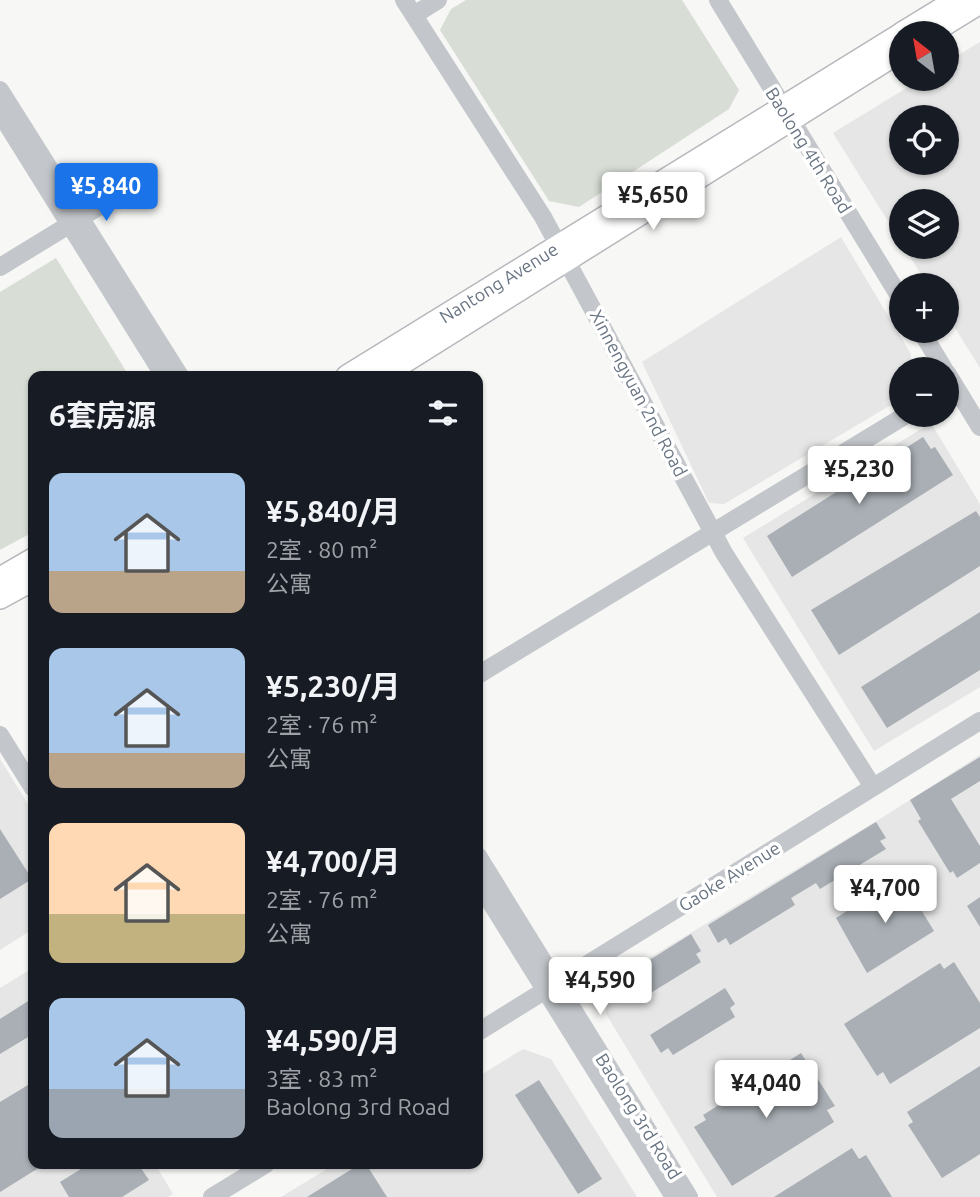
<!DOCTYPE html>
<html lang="zh">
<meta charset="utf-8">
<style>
body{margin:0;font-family:Ubuntu,"Noto Sans SC",sans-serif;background:#20242c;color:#f1f3f6;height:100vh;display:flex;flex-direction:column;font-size:26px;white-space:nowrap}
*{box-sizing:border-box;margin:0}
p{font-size:23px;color:#9ea1a6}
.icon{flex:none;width:38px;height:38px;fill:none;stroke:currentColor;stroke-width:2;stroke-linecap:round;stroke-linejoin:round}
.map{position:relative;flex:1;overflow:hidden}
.details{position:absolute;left:28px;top:371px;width:455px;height:798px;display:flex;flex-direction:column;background:#171b24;border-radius:14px;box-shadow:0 2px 5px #0004}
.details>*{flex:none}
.needle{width:46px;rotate:329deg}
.tools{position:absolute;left:889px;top:21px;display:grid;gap:14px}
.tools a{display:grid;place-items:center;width:70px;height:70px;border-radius:50%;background:#171b24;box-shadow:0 2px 5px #0004;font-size:35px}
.price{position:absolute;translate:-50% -60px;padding:0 16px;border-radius:7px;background:#fff;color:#222;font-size:23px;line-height:46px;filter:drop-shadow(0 2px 4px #0008)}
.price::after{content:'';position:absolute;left:50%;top:42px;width:21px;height:16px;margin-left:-10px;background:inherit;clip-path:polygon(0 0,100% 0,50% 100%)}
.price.on{background:#1a73e8;color:#fff}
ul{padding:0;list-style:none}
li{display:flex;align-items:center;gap:21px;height:175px;padding:0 21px}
li span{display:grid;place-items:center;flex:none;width:196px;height:140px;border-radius:14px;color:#555}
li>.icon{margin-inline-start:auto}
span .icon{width:84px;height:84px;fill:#fffc;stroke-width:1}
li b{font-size:30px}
h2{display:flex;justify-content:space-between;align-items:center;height:84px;padding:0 21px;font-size:30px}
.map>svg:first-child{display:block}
</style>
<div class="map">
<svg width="980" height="1197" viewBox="0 0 980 1197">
<rect width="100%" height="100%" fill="#f7f7f5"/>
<g fill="#e5e6e5" fill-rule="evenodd">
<path d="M980 42V368L947 315V285H928L904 247H947V201H901V242L833 133 921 79H947V62ZM947 117V163H901V117Z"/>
<polygon points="841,237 911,354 910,369 901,369 901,399 724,504 709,503 642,362"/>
<polygon points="931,423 980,504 980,687 874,751 743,538"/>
<polygon points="980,755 980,1197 717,1197 606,1014 609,982 888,814"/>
<polygon points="0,759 33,812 33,929 0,950"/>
<polygon points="33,968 33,1164 155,1164 173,1194 168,1197 0,1197 0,988"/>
<polygon points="523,1049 551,1059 637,1197 281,1197 335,1164 478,1164 478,1077"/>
</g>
<g fill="#d8ded6">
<polygon points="466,0 682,0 739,90 729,109 579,207 549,201 440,30 451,9"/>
<polygon points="56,258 129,376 33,376 33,532 0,550 0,292"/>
</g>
<g fill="#a9afb5">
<polygon points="923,437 931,449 935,447 953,475 792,577 767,536"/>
<polygon points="976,511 980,517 980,566 839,655 811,610"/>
<polygon points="980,612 980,670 887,728 861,687"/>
<polygon points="980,757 980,781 951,799 980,846 980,863 957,878 953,871 950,873 918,821 921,819 910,800"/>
<polygon points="876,822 886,838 880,841 886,849 820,889 816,883 791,898 795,905 730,945 726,938 718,943 708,925"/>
<polygon points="0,829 32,879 0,899"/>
<polygon points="901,877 934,931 867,973 836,918"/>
<polygon points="980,897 980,927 967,906"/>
<polygon points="691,934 701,951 696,954 701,962 636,1002 631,995 624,1000 613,983"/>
<polygon points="954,962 980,1003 980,1028 890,1084 883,1072 877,1076 844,1024 940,963 944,969"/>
<polygon points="725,988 735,1004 730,1008 735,1017 673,1055 668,1048 661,1053 650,1035"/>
<polygon points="33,998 33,1034 0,1054 0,1019"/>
<polygon points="801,1053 835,1106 827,1110 834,1122 732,1186 694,1127 706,1120 703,1115"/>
<polygon points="980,1066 980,1154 942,1178 908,1125 913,1122 907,1112"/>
<polygon points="539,1080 602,1179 578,1194 515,1095"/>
<polygon points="33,1082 33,1164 45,1164 0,1192 0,1102"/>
<polygon points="852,1148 859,1159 866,1155 892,1197 774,1197"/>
<polygon points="89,1164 138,1164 149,1180 122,1197 69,1197 60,1182"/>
<polygon points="360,1164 366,1164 387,1197 307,1197"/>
</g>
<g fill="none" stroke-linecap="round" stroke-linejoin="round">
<g stroke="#b5b8bc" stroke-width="24">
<g id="major">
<polyline points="902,33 956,0"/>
<polyline points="931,33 980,3"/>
<path id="s1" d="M347 376 901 34"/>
<polyline points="382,376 901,51"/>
<polyline points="0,578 33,559"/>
<polyline points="0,598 33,580"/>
</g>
</g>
<g stroke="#c3c6ca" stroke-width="18">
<polyline points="404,0 543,217 724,553 873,787"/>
<polyline points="718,0 901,299"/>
<polyline points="414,15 438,0"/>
<polyline points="0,90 180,376"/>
<polyline points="0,113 164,376"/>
<polyline points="0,267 113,198"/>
<polyline points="921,331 944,369"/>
<polyline points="947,373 980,427"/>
<polyline points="478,675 906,415"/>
<polyline points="0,735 33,788"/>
<polyline points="478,856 689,1197"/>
<polyline points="478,882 674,1197"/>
<polyline points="478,1032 980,721"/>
<polyline points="212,1197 266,1164"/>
</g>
<use href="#major" stroke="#fff" stroke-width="21"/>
</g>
<g text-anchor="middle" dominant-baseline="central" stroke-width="7" stroke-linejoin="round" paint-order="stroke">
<g font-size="18" fill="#697583" stroke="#fff">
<text transform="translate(809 150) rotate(58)">Baolong 4th Road</text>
<text stroke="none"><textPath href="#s1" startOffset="178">Nantong Avenue</textPath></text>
<text transform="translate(639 393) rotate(62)">Xinnengyuan 2nd Road</text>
<text transform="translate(729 876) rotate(-32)">Gaoke Avenue</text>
<text transform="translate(639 1116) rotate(58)">Baolong 3rd Road</text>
</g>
</g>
</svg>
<div class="tools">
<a><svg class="needle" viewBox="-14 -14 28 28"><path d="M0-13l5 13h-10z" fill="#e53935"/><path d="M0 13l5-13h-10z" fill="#9ea1a6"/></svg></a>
<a><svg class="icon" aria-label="locate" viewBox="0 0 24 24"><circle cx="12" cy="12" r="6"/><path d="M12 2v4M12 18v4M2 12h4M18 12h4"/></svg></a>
<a><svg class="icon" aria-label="layers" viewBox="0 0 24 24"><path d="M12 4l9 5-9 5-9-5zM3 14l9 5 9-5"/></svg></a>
<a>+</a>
<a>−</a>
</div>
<b class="price on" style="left:106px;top:223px">¥5,840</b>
<b class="price" style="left:653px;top:232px">¥5,650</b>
<b class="price" style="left:859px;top:506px">¥5,230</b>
<b class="price" style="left:885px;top:925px">¥4,700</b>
<b class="price" style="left:600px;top:1017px">¥4,590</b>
<b class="price" style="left:766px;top:1120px">¥4,040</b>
<section class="details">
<h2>6套房源<svg class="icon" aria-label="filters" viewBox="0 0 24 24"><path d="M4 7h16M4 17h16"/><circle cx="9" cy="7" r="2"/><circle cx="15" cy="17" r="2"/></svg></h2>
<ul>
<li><span style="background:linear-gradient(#a9c7e8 70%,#b9a48a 0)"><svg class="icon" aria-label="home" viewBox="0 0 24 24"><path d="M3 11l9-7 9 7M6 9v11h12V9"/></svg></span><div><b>¥5,840/月</b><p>2室 · 80 m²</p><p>公寓</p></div></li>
<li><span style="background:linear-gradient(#a9c7e8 75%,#b9a48a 0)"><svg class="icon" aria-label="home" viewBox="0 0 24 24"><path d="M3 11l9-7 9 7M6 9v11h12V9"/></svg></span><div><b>¥5,230/月</b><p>2室 · 76 m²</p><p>公寓</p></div></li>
<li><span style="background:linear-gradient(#ffd9b3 65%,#c2b280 0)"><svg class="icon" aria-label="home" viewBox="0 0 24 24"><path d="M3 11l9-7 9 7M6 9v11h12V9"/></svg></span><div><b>¥4,700/月</b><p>2室 · 76 m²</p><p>公寓</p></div></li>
<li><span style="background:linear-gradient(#a9c7e8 65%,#9aa5b1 0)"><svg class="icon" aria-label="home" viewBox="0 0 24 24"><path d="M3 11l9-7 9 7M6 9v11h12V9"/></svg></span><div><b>¥4,590/月</b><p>3室 · 83 m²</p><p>Baolong 3rd Road</p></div></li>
</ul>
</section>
</div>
